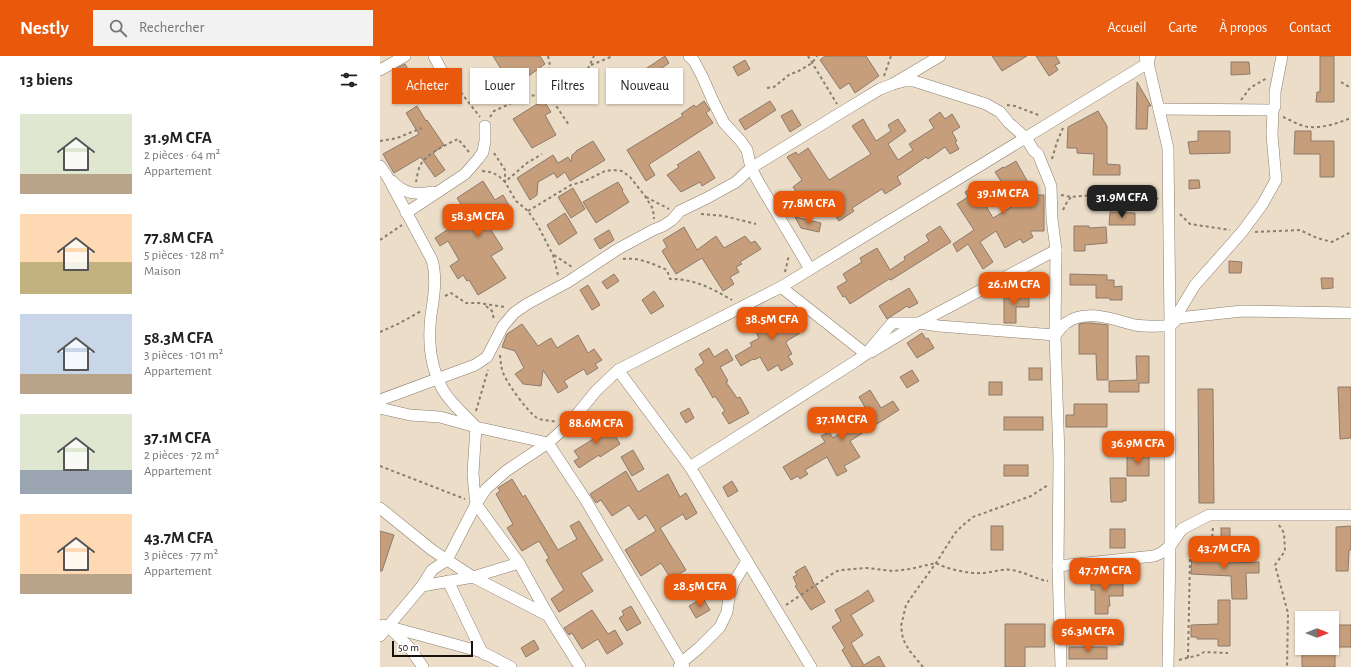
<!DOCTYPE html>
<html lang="fr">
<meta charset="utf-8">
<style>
body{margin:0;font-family:"Alegreya Sans",sans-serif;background:#f2f2f2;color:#222;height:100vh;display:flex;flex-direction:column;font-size:15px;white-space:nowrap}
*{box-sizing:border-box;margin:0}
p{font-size:13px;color:#767676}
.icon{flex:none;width:22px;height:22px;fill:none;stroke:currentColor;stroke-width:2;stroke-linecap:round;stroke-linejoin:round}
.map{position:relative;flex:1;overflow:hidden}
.panel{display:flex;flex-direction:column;background:#fff;width:380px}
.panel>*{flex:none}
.hud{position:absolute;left:12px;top:12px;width:380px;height:36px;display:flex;gap:8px}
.needle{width:26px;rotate:90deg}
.tools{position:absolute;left:915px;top:555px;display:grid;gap:8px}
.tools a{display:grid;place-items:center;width:44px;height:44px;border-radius:0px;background:#fff;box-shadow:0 1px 3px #0004;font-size:20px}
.scale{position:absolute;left:12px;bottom:10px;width:81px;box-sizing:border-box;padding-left:4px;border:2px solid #17120b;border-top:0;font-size:11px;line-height:14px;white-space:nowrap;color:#17120b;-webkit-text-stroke:3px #fff;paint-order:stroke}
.price{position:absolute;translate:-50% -34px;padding:0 9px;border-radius:8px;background:#ea580c;color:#fff;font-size:13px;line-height:26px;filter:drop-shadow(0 1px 2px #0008)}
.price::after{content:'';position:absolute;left:50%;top:24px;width:12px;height:9px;margin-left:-6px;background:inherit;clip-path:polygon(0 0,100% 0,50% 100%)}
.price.current{background:#222;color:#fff}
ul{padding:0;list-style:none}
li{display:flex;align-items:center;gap:12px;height:100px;padding:0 20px}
li span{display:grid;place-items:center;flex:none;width:112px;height:80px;border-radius:0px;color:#555}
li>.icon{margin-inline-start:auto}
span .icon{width:48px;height:48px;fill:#fffc;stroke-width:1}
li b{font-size:17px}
h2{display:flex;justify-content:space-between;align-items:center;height:48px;padding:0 20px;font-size:17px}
.chip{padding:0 14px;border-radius:0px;background:#fff;box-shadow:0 1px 3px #0004;font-size:14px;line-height:36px}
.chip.current{background:#ea580c;color:#fff}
header{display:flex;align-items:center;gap:24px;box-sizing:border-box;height:56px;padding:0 20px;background:#ea580c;color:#fff}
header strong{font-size:19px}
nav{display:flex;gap:22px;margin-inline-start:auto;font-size:14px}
.search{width:280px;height:36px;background:#f2f2f2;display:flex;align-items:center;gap:10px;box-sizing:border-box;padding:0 14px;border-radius:0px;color:#767676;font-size:15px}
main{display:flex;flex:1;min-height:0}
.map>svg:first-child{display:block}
</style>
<header>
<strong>Nestly</strong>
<div class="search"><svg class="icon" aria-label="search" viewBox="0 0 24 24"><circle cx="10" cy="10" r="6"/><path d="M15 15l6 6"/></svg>Rechercher</div>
<nav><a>Accueil</a><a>Carte</a><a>À propos</a><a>Contact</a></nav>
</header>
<main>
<section class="panel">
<h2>13 biens<svg class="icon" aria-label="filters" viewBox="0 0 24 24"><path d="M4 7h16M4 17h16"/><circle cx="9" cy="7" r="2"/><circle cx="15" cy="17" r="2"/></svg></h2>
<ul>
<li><span style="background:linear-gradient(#dfe7d0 75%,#b9a48a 0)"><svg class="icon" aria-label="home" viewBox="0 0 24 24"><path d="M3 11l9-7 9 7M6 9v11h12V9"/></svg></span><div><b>31.9M CFA</b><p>2 pièces · 64 m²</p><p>Appartement</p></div></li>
<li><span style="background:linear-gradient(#ffd9b3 60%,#c2b280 0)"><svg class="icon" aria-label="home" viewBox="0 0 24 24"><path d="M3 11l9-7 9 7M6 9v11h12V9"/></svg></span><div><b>77.8M CFA</b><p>5 pièces · 128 m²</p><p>Maison</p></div></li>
<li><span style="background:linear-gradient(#c9d6e8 75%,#b9a48a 0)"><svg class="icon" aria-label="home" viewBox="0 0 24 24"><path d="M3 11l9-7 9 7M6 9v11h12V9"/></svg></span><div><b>58.3M CFA</b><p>3 pièces · 101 m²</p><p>Appartement</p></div></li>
<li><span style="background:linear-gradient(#dfe7d0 70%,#9aa5b1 0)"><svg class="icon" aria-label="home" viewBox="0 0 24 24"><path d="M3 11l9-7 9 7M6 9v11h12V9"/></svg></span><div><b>37.1M CFA</b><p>2 pièces · 72 m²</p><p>Appartement</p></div></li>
<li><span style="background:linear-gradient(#ffd9b3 75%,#b9a48a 0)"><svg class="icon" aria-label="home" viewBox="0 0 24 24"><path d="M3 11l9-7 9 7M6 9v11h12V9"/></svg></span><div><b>43.7M CFA</b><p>3 pièces · 77 m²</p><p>Appartement</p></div></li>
</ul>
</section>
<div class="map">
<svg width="971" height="611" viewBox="0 0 971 611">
<rect width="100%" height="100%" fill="#ebddc8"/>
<g fill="#c69e7b" stroke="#8d7a6b">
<polygon points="113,0 160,0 165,8 143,24 142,22 131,29"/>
<polygon points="285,0 289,7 269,21 264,14"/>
<polygon points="445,0 486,0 499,20 475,37 469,27 460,33 440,4"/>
<polygon points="612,0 647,0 622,15"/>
<polygon points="656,0 676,0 680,7 675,9 678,14 669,20"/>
<polygon points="940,0 954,0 954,46 936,46 937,36 940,36"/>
<polygon points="365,4 370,13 358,20 353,11"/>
<polygon points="851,6 869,6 870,18 851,19"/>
<polygon points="25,8 46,43 37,48 15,13"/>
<polygon points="757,26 771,50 768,50 767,73 756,73"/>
<polygon points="164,45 171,56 165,59 176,79 152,92 133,63 157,48 157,49"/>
<polygon points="324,45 330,54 326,57 333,67 271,107 269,109 275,119 266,125 247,94 303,60 301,58 314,49 316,51"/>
<polygon points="390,45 396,54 365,74 359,64"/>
<polygon points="37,50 46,65 47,64 64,89 53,97 65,114 55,121 41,101 14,117 3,98 39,78 26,57"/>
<polygon points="412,54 421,69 410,76 401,60"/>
<polygon points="718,55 727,70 727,108 740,109 740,119 713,119 714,98 697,97 697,92 687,92 688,71"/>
<polygon points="560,56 565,63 572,58 580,71 572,76 577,85 575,86 579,93 570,98 565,91 548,103 546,101 517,121 521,128 505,138 502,133 472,152 474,155 459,165 445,145 444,150 437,138 431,142 427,135 419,140 413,131 422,124 407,101 416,96 418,99 428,92 449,124 491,98 472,70 483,63 496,85 511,75 508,69 518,63 526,75 508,88 518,104 533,94 529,88 554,72 549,64"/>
<polygon points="818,75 850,75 850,97 810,98 808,86 818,85"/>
<polygon points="915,75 931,75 931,85 954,85 954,121 940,121 940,98 914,98"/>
<polygon points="213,85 225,104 190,125 185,116 177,122 174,117 158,126 157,139 150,144 137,122 173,99 178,107 188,101 191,106 192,99 196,96 196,95"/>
<polygon points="319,95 335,122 322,130 320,126 301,136 287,119 299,111 297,109"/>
<polygon points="636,105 655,139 664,139 664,175 650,175 653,181 643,187 640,183 625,192 616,175 600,186 613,206 603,213 588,188 577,196 573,188 594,174 577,148 588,141 585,136 594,130 613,162 636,148 615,116 623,111 624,112"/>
<polygon points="809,124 819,124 820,132 809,133"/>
<polygon points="103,125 115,144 123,139 133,156 129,159 131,162 111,174 123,193 111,200 126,222 98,239 89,224 87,225 83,219 78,223 70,210 79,204 68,185 60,190 55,182 88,160 77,142"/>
<polygon points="238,126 243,134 242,135 249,146 216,167 203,146"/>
<polygon points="193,132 205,153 191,162 178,141"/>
<polygon points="730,156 755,157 755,169 729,169"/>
<polygon points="185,157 197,177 179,189 167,169"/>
<polygon points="415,161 441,167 439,176 421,172"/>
<polygon points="560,170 571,186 511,224 509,223 470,248 465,240 463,241 457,231 467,225 463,218 482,206 480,202 497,192 510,214 525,204 524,201 549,185 546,179"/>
<polygon points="694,170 709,170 709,172 726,171 727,187 705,189 705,195 694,195"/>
<polygon points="304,171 317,194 336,180 344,192 365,180 371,187 375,185 381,193 360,206 362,208 356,211 359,216 350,221 354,228 343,235 322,202 296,218 282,195 287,191 283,184"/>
<polygon points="229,174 234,184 220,193 214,183"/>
<polygon points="849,205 862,206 861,217 849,217"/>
<polygon points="234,218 239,225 227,233 222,226"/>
<polygon points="690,218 727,219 727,224 734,224 734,231 742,230 742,244 730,244 730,242 716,242 716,229 690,229"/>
<polygon points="941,222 953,222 953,232 942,233"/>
<polygon points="208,229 220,249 212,254 200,234"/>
<polygon points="529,232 538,247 529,252 527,250 507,263 499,250"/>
<polygon points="274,235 284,250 271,258 262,244"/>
<polygon points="641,237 649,237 649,251 636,251 636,267 624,267 624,238"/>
<polygon points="395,253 401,265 415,257 424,272 419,275 420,277 407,285 406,287 412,298 408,300 413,308 401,315 398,309 388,315 380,301 374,304 373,303 361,310 355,300 372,290 370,287 379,282 371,267"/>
<polygon points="704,267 711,267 728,269 728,324 717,324 716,298 699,298 699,268"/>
<polygon points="142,268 158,290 171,282 177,292 198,279 208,297 214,293 222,304 215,308 218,312 207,319 204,313 184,325 188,331 178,337 163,314 161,330 143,328 135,318 144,312 135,295 122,291 127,278"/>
<polygon points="542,277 546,283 548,282 554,292 537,302 527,287"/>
<polygon points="329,292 334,301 347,293 353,304 340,311 348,325 346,326 357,342 360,341 369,357 349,368 342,357 345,355 335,340 333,342 320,320 319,320 315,313 324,307 319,298"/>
<polygon points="756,300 769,300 769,327 759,327 759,336 729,336 729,325 757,324"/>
<rect x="649" y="312" width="13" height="12"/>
<polygon points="532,314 539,325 527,332 520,321"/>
<rect x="609" y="326" width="13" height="13"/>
<polygon points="958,331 971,331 971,382 960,383"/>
<polygon points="818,333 833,333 834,447 819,447"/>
<polygon points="490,334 501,352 513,345 519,354 470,385 480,401 464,410 467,415 457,420 447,401 425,414 428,418 420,423 418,420 411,424 403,411 445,386 441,380 449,376 453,382 489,358 479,341"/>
<polygon points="694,348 727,348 727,371 686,371 686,359 694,359"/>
<polygon points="309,352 314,362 306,367 300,357"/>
<polygon points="216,360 228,379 233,376 240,388 220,401 219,399 199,412 194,405 199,402 194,395 218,380 209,365"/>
<rect x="624" y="361" width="39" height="13"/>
<polygon points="253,394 264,413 252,420 241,401"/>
<polygon points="769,398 769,420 747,420 747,399"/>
<rect x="624" y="409" width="24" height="11"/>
<polygon points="246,415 258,436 288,418 300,441 306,437 317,457 306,464 303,458 280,472 306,514 291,523 281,507 261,520 245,494 276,475 266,459 259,464 249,449 232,460 221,444 216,447 210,438"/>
<polygon points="730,422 746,422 746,445 743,444 743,446 731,446"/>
<polygon points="132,423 143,441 145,439 178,494 197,483 190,470 199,465 223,504 201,517 213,535 179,556 171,543 184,534 166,504 169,502 159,485 142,495 127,472 133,468 116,438 120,435 118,432"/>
<polygon points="352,425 358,435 348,441 343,431"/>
<rect x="611" y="470" width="12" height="24"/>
<polygon points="971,470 971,494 969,494 968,515 956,515 956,471"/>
<rect x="841" y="472" width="9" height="11"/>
<rect x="730" y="473" width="15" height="19"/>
<polygon points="0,475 14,479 2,515 0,515"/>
<polygon points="849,495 849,507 879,506 879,517 866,517 867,543 852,543 851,520 811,518 812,496"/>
<polygon points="425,510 432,523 432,524 445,546 431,554 415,530 417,529 413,521 417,519 415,516"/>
<polygon points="711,519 728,519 728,525 743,525 743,540 729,540 730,550 728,550 728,558 715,558 715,534 711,534"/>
<polygon points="488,534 494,545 471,559 483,579 471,587 484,609 499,600 505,611 472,611 462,594 465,592 452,571 461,565 455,554 480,540"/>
<polygon points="323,542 330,554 316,562 309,550"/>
<polygon points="838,544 850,544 850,590 838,590 838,583 817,583 817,581 811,581 811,569 838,568"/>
<polygon points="251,550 261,567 247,575 239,562 244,559 242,555"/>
<polygon points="212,554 228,578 235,574 243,588 227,598 218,583 202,593 192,577 189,579 184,572"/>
<polygon points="625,568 665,568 665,591 645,591 645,611 625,611"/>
<rect x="956" y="569" width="15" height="22"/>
<polygon points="730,571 743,572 743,589 729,588"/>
<polygon points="154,584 159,593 146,601 141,592"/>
<rect x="689" y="591" width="38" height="12"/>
<rect x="922" y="592" width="33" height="19"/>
</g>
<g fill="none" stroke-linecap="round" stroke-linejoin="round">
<g stroke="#8b7e6b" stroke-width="12">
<g id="minor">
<polyline points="54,0 65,21"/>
<polyline points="309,0 314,5 322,20 333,45 344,67 360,84 367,94 371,112 379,127 430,213"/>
<polyline points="765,2 768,7 788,92 790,270"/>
<polyline points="0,14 25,0"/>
<polyline points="513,28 525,25 534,25 606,48 620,56 629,67 646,82 654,95 658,98 671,130 672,163 676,194 675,279 679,402 678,510 681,611"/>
<polyline points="779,53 893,54"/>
<path d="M0 110 7 120 52 204C57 221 54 241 51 259 48 284 50 311 63 334 71 348 85 359 96 371L93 417 94 430 96 448 139 507 169 561 200 611"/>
<path d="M12 125C24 138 36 139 53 136"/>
<polyline points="26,157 85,118 98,103 103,96 105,85 105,70"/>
<path d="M401 231 486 298 512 267H539L559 270 675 279C679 275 682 270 686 267 707 252 734 264 755 269 766 271 779 270 790 270"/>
<polyline points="792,267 815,229 862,176 882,149 896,124 892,79 893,54 895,50 895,36 902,0"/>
<polyline points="491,296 539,267 676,194"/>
<polyline points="238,314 310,411"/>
<polyline points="0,344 95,309 107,301 123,270 134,257 147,248 188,226 238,193 273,174 283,170 292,164 300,155 327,142 356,126 371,112 462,56 500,33 513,28 560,0"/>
<polyline points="0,352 30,359 60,361 96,371 168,387 205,443 304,611"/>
<polyline points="0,452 52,494 93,521 169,560"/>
<polyline points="367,505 431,611"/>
<polyline points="678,510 774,500 781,497 790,490 790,270 798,262 862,255 971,257"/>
<polyline points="68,525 102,596 106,599"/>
<polyline points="42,530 93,521 139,507"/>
<polyline points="3,569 102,596 131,611"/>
<polyline points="8,570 29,591 43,611"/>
<polyline points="0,580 42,530 52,514 67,504 96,448 106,433 126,415 168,387 189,368 216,335 238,314 401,231 768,7 770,0"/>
<polyline points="299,611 302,606 319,592 340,571 347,556 349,541 354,526 367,505 310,411 476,305 486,298"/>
<polyline points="788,611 790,490 802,473 829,459 971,459"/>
</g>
</g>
<g stroke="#877e6f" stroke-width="2" stroke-dasharray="3 3" stroke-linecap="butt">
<polyline points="168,0 170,9 166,35 189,69"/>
<polyline points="428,0 457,48"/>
<polyline points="211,9 233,0"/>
<polyline points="504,20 511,0"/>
<polyline points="961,26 971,32"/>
<polyline points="72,28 79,34 100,61"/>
<polyline points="387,32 394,31 410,18 417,16 432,7 437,0"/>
<polyline points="861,44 870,32 887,22"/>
<polyline points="627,49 635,50 661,60"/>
<polyline points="110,61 114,55 145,41 156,39 166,35 202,25 214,0"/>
<path d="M903 61C911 64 921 71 930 71 944 72 958 67 971 62"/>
<polyline points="0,85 17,82 42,72"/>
<polyline points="114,97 125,114 125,126 136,145 148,155 158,170 173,199 178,219"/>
<polyline points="672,103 677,86 683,72"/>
<path d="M102 115C114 116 117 118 125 126L147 107 162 98"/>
<path d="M36 126C37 121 38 113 41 108 47 98 67 88 78 83L89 96"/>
<polyline points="681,139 691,141 756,135 779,143"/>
<polyline points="266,141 289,153"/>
<polyline points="683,154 687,146 691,141"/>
<polyline points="148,155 191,129 205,125 225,115 233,114 242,115 250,121 265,140 273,153 274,163"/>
<polyline points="321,158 344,160 376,168"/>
<polyline points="800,158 810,168 850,174"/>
<polyline points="875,176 920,174 937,182 952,186 971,176"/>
<polyline points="0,184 22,169"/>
<polyline points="174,199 192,211"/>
<path d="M243 203C259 201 273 208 287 214L290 223C315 223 331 232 352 244"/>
<polyline points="405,216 409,199"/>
<polyline points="65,240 71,237 86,247 98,247 125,251"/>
<polyline points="106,250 112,255 114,264"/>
<polyline points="0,276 20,267 41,255"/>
<path d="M120 299C121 307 121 314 125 321 130 331 148 356 157 362 163 365 170 364 176 366"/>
<polyline points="96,355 108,314"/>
<polyline points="0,410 85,443"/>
<polyline points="899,469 904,477 905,495 895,509 908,557 907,611"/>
<path d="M406 549 455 516 460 514 487 512 513 515 530 513 556 507C566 513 590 518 602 517 612 517 622 512 632 514 645 516 655 523 668 525"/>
<polyline points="808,602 810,503 826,503 832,484 833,470"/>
<polyline points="799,604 819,599 824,596 848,597"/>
<polyline points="543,611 529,594 523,583 521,570 526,549 535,536 556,507 575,477 582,470 593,461 651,440 668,429"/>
</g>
<use href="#minor" stroke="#fff" stroke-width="11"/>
</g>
</svg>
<div class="tools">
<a><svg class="needle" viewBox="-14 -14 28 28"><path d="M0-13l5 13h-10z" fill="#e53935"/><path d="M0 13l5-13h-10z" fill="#767676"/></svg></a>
</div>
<div class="scale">50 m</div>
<b class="price" style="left:623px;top:159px">39.1M CFA</b>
<b class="price current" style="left:742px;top:163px">31.9M CFA</b>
<b class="price" style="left:429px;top:169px">77.8M CFA</b>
<b class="price" style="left:98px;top:182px">58.3M CFA</b>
<b class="price" style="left:634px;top:250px">26.1M CFA</b>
<b class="price" style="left:392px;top:285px">38.5M CFA</b>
<b class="price" style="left:462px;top:385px">37.1M CFA</b>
<b class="price" style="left:216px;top:389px">88.6M CFA</b>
<b class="price" style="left:758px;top:409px">36.9M CFA</b>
<b class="price" style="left:844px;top:514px">43.7M CFA</b>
<b class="price" style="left:725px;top:536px">47.7M CFA</b>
<b class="price" style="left:320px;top:552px">28.5M CFA</b>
<b class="price" style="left:708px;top:597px">56.3M CFA</b>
<div class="hud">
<a class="chip current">Acheter</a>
<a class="chip">Louer</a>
<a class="chip">Filtres</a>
<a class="chip">Nouveau</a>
</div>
</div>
</main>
